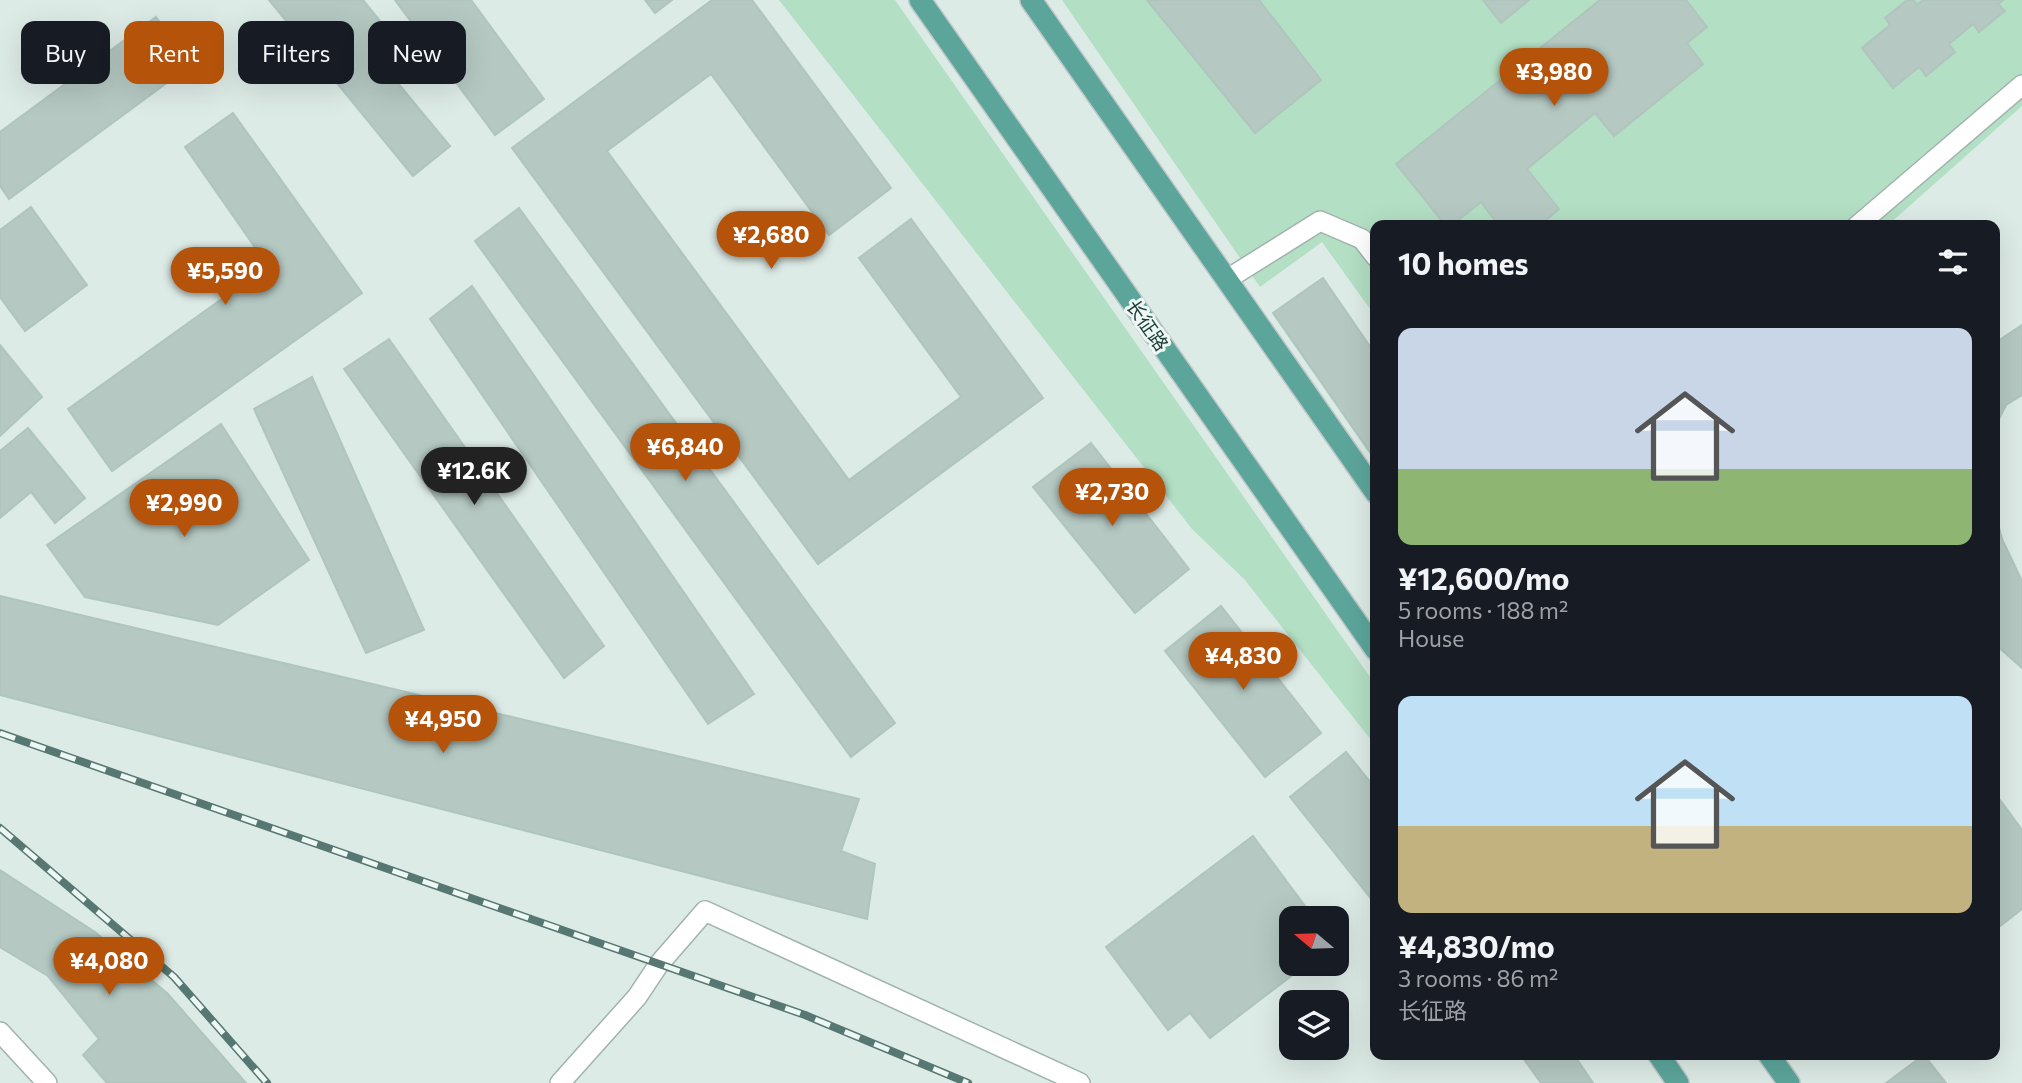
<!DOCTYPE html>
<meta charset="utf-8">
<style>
body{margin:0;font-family:Commissioner,"Noto Sans SC",sans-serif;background:#20242c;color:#f1f3f6;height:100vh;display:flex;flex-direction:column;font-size:26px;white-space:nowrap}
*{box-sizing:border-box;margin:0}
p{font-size:23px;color:#9ea1a6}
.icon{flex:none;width:38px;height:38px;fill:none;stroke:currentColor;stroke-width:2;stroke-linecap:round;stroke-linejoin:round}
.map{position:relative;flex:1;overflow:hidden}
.side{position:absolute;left:1370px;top:220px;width:630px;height:840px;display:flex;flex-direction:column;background:#171b24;border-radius:14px;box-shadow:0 7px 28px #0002}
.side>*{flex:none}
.banner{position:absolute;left:21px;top:21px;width:665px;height:63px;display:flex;gap:14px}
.needle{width:46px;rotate:289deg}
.fabs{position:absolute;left:1279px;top:906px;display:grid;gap:14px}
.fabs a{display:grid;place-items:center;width:70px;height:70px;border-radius:14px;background:#171b24;box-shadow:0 7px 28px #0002;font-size:35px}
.price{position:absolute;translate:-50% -60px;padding:0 16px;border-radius:24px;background:#b45309;color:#fff;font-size:23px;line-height:46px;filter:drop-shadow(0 2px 4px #0008)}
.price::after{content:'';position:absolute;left:50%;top:42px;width:21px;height:16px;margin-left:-10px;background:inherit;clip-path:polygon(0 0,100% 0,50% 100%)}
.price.current{background:#222;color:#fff}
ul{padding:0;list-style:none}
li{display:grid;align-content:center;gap:14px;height:371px;padding:0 28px}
li span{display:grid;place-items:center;height:217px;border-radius:14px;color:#555}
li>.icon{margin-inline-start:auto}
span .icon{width:126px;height:126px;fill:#fffc;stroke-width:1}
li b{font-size:30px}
h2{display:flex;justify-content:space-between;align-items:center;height:84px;padding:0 28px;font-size:30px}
.chip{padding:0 24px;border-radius:14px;background:#171b24;box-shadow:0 7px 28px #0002;font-size:24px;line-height:63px}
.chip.current{background:#b45309;color:#fff}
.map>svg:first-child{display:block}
</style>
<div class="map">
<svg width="2022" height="1083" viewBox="0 0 2022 1083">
<rect width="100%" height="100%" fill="#ddebe6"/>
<g fill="#b3dfc4">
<polygon points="779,0 895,0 1375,684 1375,745 1244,579 1192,529"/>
<polygon points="1062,0 2022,0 2022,106 1887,226 1376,226 1375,316 1322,242 1260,287"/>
</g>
<g fill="#b5c8c2" stroke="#afc5be" stroke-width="2">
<polygon points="269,0 363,0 401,47 382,64 450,146 413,176"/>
<polygon points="395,0 471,0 544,99 495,135"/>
<polygon points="645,0 672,0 655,13"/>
<polygon points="712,0 752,0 891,188 829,235 711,74 607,151 849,480 961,397 859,258 911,219 1043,398 818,564 512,148"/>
<polygon points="1147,0 1259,0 1321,80 1255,133"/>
<polygon points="1483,0 1529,0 1501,23"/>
<polygon points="1600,0 1686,0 1707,27 1687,43 1703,64 1614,136 1595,113 1527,169 1559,209 1539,226 1499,226 1481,202 1451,226 1446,226 1396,164"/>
<polygon points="1907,0 1914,0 1917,5 1923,0 2003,0 1998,4 2005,11 1979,32 1973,24 1949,44 1955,52 1926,76 1919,67 1893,88 1862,48 1890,25 1885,18"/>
<polygon points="156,17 191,65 9,199 0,186 0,132"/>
<polygon points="233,113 362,293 112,471 68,409 268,266 185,147"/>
<polygon points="31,207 87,285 25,331 0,297 0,230"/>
<polygon points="519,208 895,723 851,757 475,241"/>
<polygon points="1323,278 1376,355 1376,461 1273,313"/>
<polygon points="472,286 754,694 708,724 430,319"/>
<polygon points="2022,325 2022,395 2006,405 1995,427 1995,343"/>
<polygon points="389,339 604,646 564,678 344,369"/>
<polygon points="0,345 42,397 0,436"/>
<polygon points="312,377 424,630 366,653 254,409"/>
<polygon points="221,424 309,560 218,625 85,597 47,545"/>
<polygon points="28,428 85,498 55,523 31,492 0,518 0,451"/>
<polygon points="1091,443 1189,569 1135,613 1033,487"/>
<polygon points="1995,512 2002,539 2022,581 2022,668 1995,644"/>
<polygon points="0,596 859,799 841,851 875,864 867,919 0,695"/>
<polygon points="1221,606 1321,733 1265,777 1165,651"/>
<polygon points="1346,752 1376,789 1376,905 1290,797"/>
<polygon points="1995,793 2022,830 2022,909 1995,930"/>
<polygon points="1253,836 1311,914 1305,919 1292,919 1292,964 1307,964 1210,1038 1190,1013 1168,1030 1106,947"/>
<polygon points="0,870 95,932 168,994 246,1083 107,1083 83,1055 99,1039 48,976 0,947"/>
<polygon points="1521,1055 1574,1055 1593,1083 1541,1083"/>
<polygon points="1924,1055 1946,1083 1886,1083"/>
</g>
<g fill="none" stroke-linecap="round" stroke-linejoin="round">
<g stroke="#a0b3ae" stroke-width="22">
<g id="lane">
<polyline points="1857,226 2022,85"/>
<polyline points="1226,280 1320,221 1362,239 1376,257"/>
<polyline points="0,1032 47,1083"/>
<polyline points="560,1083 637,997 659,964 705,911 1080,1083"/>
</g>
</g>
<g stroke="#c0c8c7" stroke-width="24">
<g id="primary">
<polyline points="920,0 1376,650"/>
<polyline points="1031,0 1376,493"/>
<polyline points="1659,1055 1678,1083"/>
<polyline points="1769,1055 1789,1083"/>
</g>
</g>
<use href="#lane" stroke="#fff" stroke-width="19"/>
<use href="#primary" stroke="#5ca59b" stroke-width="21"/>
<g stroke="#577872" stroke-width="8">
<g id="rail">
<polyline points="0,733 805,1015 968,1083"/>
<polyline points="0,828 174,977 267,1083"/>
</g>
</g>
<use href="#rail" stroke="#edf7f3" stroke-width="5" stroke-dasharray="16" stroke-linecap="butt"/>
</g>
<g text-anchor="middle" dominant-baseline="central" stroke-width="6" stroke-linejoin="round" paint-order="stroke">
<g font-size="19" fill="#1d3b37" stroke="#edf7f3">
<text transform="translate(1148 325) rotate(55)">长征路</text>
</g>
</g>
</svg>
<div class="fabs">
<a><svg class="needle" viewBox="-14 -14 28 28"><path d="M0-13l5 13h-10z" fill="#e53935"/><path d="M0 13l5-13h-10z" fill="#9ea1a6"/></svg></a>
<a><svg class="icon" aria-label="layers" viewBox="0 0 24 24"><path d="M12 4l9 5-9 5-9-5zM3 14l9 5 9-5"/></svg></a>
</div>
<b class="price" style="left:1554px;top:108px">¥3,980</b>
<b class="price" style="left:771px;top:271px">¥2,680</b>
<b class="price" style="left:225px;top:307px">¥5,590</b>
<b class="price" style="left:685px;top:483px">¥6,840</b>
<b class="price current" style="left:474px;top:507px">¥12.6K</b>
<b class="price" style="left:1112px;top:528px">¥2,730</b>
<b class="price" style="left:184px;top:539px">¥2,990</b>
<b class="price" style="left:1243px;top:692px">¥4,830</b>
<b class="price" style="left:443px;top:755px">¥4,950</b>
<b class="price" style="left:109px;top:997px">¥4,080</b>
<div class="banner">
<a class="chip">Buy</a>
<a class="chip current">Rent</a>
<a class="chip">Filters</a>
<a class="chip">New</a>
</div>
<section class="side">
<h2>10 homes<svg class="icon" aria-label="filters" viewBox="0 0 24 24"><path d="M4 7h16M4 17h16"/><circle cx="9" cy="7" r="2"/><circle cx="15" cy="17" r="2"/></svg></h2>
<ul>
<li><span style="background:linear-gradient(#c9d6e8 65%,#8fb573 0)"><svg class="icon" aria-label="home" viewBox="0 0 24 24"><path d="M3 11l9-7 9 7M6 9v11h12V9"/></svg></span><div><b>¥12,600/mo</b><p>5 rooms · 188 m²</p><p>House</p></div></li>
<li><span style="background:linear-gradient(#bfe0f5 60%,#c2b280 0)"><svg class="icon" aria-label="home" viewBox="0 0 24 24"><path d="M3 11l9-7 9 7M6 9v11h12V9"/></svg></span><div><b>¥4,830/mo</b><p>3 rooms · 86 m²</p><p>长征路</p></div></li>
</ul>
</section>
</div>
